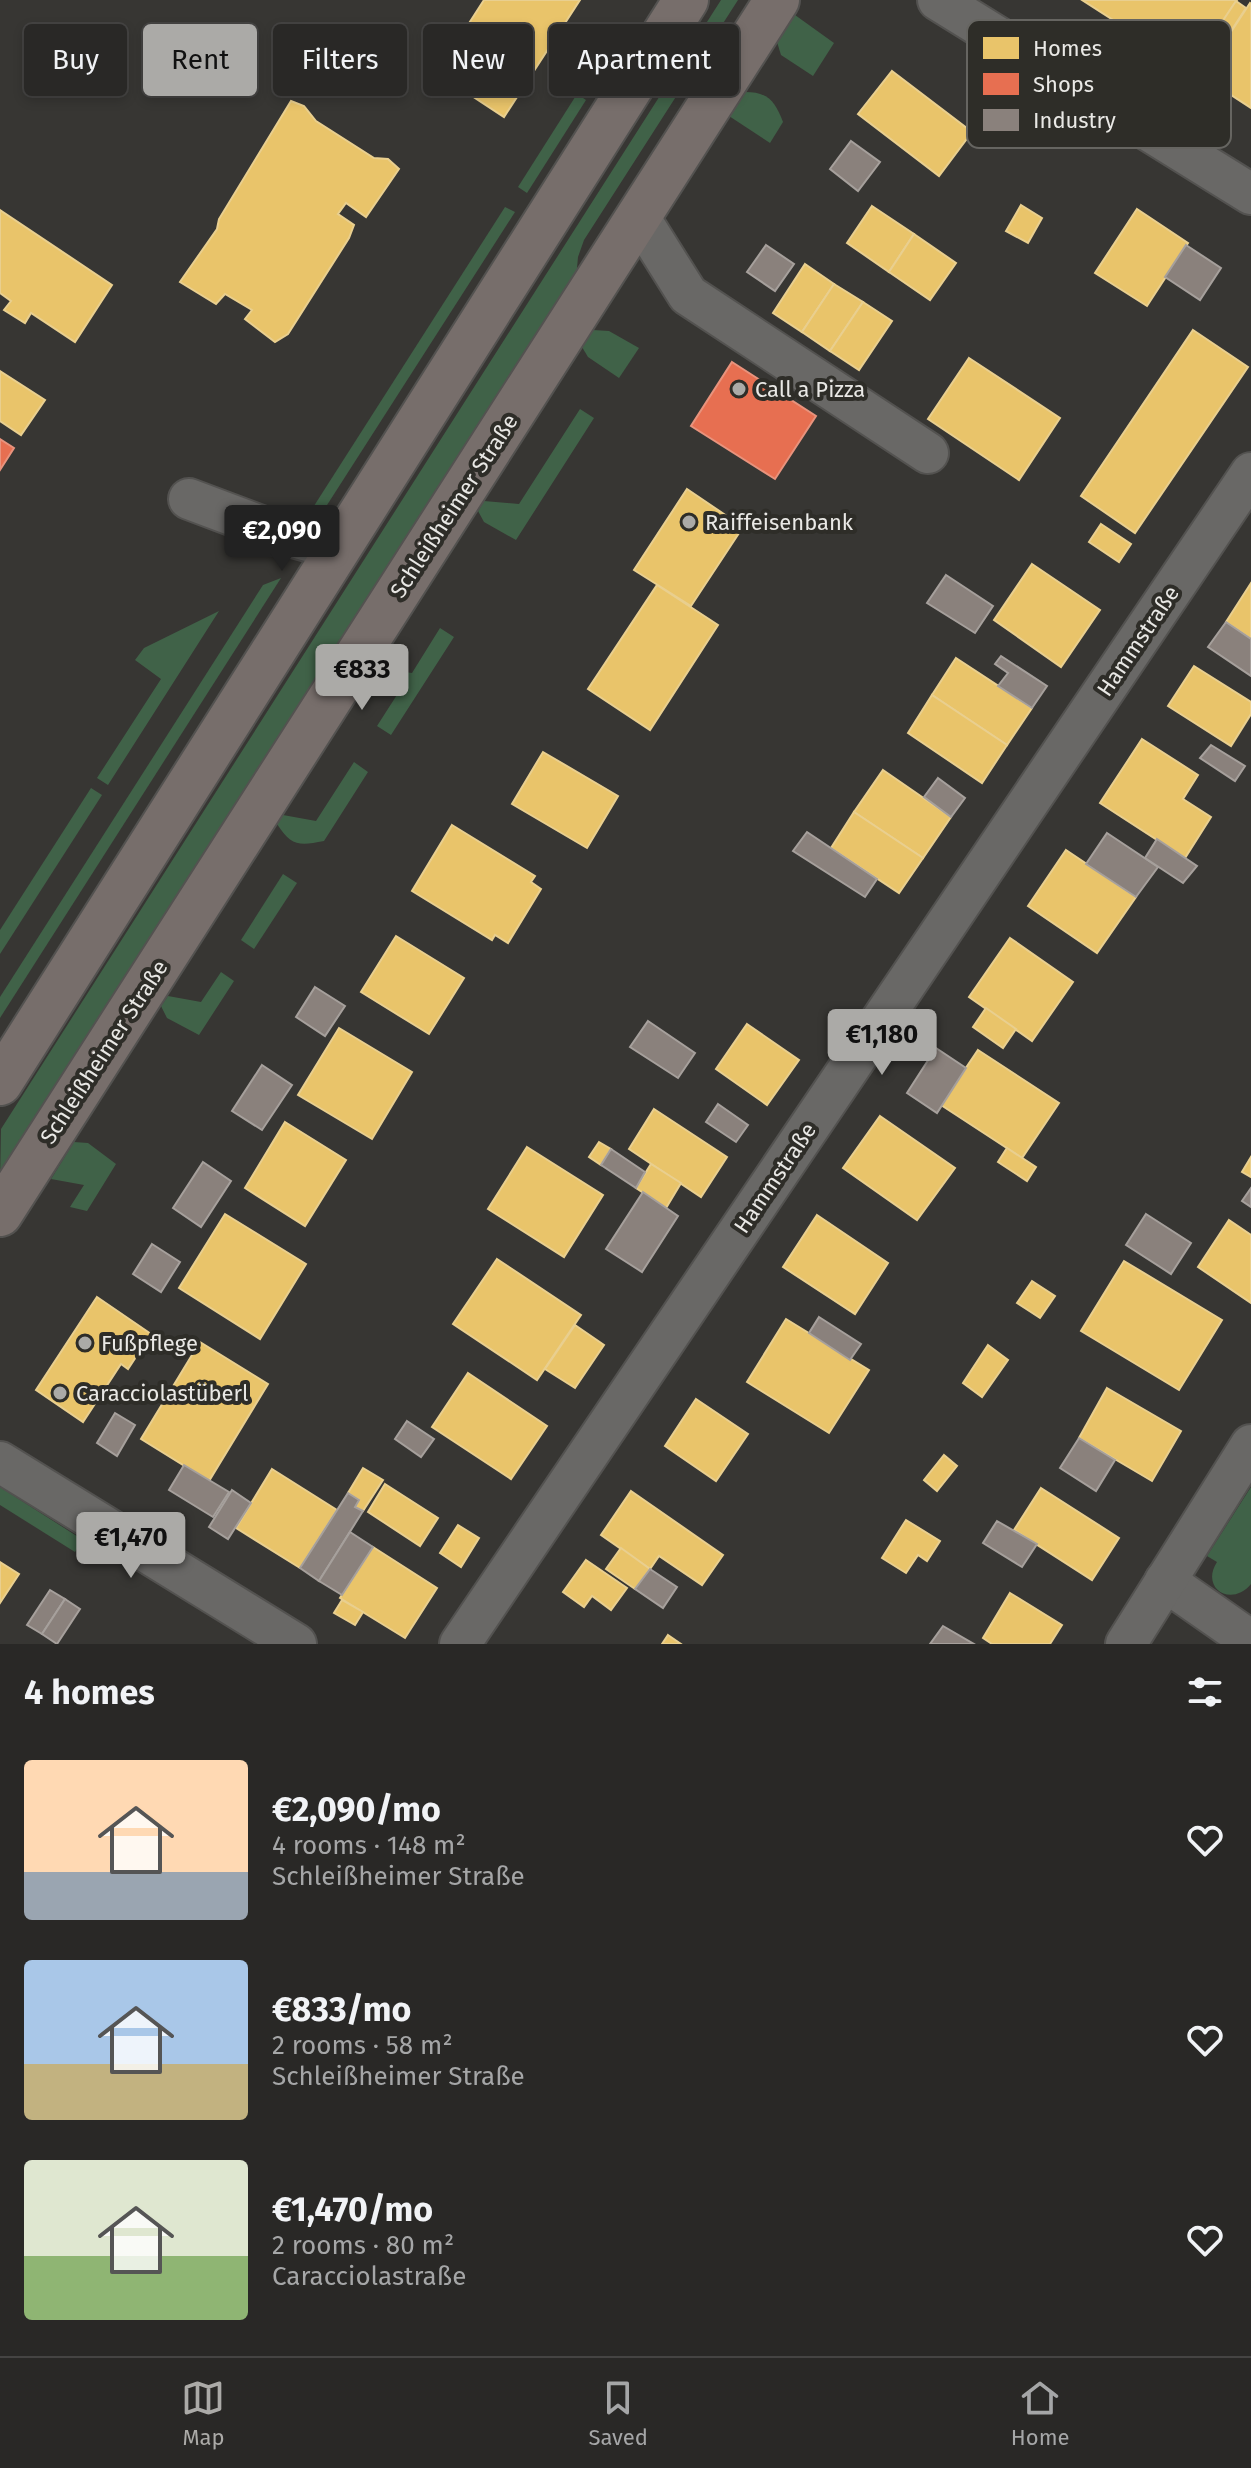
<!DOCTYPE html>
<meta charset="utf-8">
<style>
body{margin:0;font-family:"Fira Sans",sans-serif;background:#353432;color:#f1f3f6;height:100vh;display:flex;flex-direction:column;font-size:30px;white-space:nowrap}
*{box-sizing:border-box;margin:0}
p{font-size:26px;color:#a5a6a7}
.icon{flex:none;width:44px;height:44px;fill:none;stroke:currentColor;stroke-width:2;stroke-linecap:round;stroke-linejoin:round}
.map{position:relative;height:1644px;overflow:hidden}
.side{display:flex;flex-direction:column;background:#292826;flex:1}
.side>*{flex:none}
.banner{position:absolute;left:24px;top:24px;width:800px;height:72px;display:flex;gap:16px}
.price{position:absolute;translate:-50% -68px;padding:0 18px;border-radius:8px;background:#abaaa7;color:#111;font-size:26px;line-height:52px;filter:drop-shadow(0 2px 4px #0008)}
.price::after{content:'';position:absolute;left:50%;top:48px;width:24px;height:18px;margin-left:-12px;background:inherit;clip-path:polygon(0 0,100% 0,50% 100%)}
.price.current{background:#222;color:#fff}
ul{padding:0;list-style:none}
li{display:flex;align-items:center;gap:24px;height:200px;padding:0 24px}
li span{display:grid;place-items:center;flex:none;width:224px;height:160px;border-radius:8px;color:#555}
li>.icon{margin-inline-start:auto}
span .icon{width:96px;height:96px;fill:#fffc;stroke-width:1}
li b{font-size:34px}
h2{display:flex;justify-content:space-between;align-items:center;height:96px;padding:0 24px;font-size:34px}
.chip{padding:0 28px;border-radius:8px;background:#292826;box-shadow:0 4px 12px #0003,0 0 0 2px #454443;font-size:28px;line-height:72px}
.chip.current{background:#abaaa7;color:#111}
.dock{display:flex;justify-content:space-around;align-items:center;height:112px;border-top:2px solid #454443;background:#292826;font-size:22px;color:#a5a6a7}
.dock a{display:grid;justify-items:center;gap:4px}
.dock .current{color:#abaaa7}
.map>svg:first-child{display:block}
</style>
<div class="map">
<svg width="1251" height="1644" viewBox="0 0 1251 1644">
<rect width="100%" height="100%" fill="#373633"/>
<g fill="#406248">
<polygon points="721,0 738,0 584,240 578,257 576,279 0,1182 1,1129"/>
<polygon points="795,15 834,43 813,76 781,55 777,42"/>
<path d="M745 92C769 92 775 102 783 122L770 143 729 116Z"/>
<polygon points="577,94 586,100 527,193 518,187"/>
<polygon points="505,207 515,212 320,516 305,520"/>
<polygon points="593,330 609,331 639,348 619,378 588,357 582,347"/>
<polygon points="580,409 594,418 516,540 484,522 478,511 484,501 519,504"/>
<polygon points="281,578 0,1018 0,997 263,585"/>
<polygon points="219,611 108,785 97,778 161,679 135,660 144,648"/>
<polygon points="440,628 454,637 391,735 377,726 402,687 370,679 377,668 412,673"/>
<path d="M354 762 368 772 324 841C299 846 291 846 277 824L283 815 316 821Z"/>
<polygon points="91,788 102,795 0,954 0,930"/>
<polygon points="283,874 297,883 254,949 241,940"/>
<polygon points="221,972 234,981 199,1035 167,1018 161,1006 168,996 201,1002"/>
<polygon points="74,1142 88,1143 116,1164 87,1211 70,1207 84,1185 51,1179"/>
<polygon points="0,1487 83,1540 75,1552 0,1505"/>
<path d="M1251 1487V1584C1231 1608 1200 1588 1217 1562L1207 1556Z"/>
</g>
<g fill="#e9c46a" stroke="#e9cf8f" stroke-width="2">
<polygon points="484,0 580,0 504,117 437,73"/>
<polygon points="1082,0 1237,0 1191,70"/>
<polygon points="1236,1 1246,8 1205,71 1194,64"/>
<polygon points="1250,3 1251,4 1251,108 1202,76"/>
<polygon points="892,71 972,132 939,176 858,114"/>
<polygon points="291,101 304,106 316,121 374,158 388,159 399,169 366,217 346,203 338,214 354,225 349,238 288,334 275,342 245,319 252,310 225,294 216,304 180,282 217,229 219,219"/>
<polygon points="1021,205 1042,218 1028,243 1006,231"/>
<polygon points="872,206 914,234 889,272 847,243"/>
<polygon points="1137,209 1188,243 1147,306 1095,273"/>
<polygon points="0,210 112,285 75,342 31,313 25,323 4,310 11,301 0,293"/>
<polygon points="914,234 956,263 930,300 889,272"/>
<polygon points="805,264 834,284 802,332 773,313"/>
<polygon points="834,284 863,302 830,351 802,332"/>
<polygon points="863,302 892,321 859,370 830,351"/>
<polygon points="1193,330 1248,367 1135,533 1081,496"/>
<polygon points="969,358 1060,418 1019,480 928,419"/>
<polygon points="0,371 45,400 21,435 0,421"/>
<polygon points="687,489 743,527 691,606 634,570"/>
<polygon points="1101,524 1131,544 1119,562 1089,542"/>
<polygon points="1032,564 1100,610 1061,667 994,620"/>
<polygon points="1251,583 1251,639 1226,622"/>
<polygon points="657,585 718,625 650,730 588,689"/>
<polygon points="956,658 1032,708 1007,745 932,695"/>
<polygon points="1194,666 1251,702 1251,714 1231,746 1168,706"/>
<polygon points="932,695 1007,745 982,783 908,733"/>
<polygon points="1142,739 1198,775 1183,799 1211,817 1185,858 1100,803"/>
<polygon points="543,752 618,796 587,848 512,804"/>
<polygon points="883,770 951,817 923,858 854,812"/>
<polygon points="854,812 923,858 899,893 831,848"/>
<polygon points="452,825 535,876 531,882 541,889 508,943 495,935 492,940 412,891"/>
<polygon points="1066,850 1136,897 1097,953 1028,906"/>
<polygon points="396,936 464,978 429,1034 361,992"/>
<polygon points="1010,938 1073,982 1032,1041 969,997"/>
<polygon points="986,1008 1016,1029 1003,1048 973,1027"/>
<polygon points="747,1024 799,1060 767,1105 716,1069"/>
<polygon points="339,1028 412,1072 372,1139 298,1095"/>
<polygon points="978,1050 1059,1103 1022,1158 941,1105"/>
<polygon points="654,1109 727,1157 701,1197 629,1149"/>
<polygon points="880,1116 955,1168 917,1220 843,1168"/>
<polygon points="285,1122 346,1160 305,1226 245,1188"/>
<polygon points="599,1142 611,1149 601,1165 589,1157"/>
<polygon points="527,1147 603,1195 564,1257 488,1209"/>
<polygon points="1007,1148 1036,1167 1027,1181 998,1162"/>
<polygon points="1251,1157 1251,1177 1242,1172"/>
<polygon points="651,1164 681,1183 666,1208 636,1188"/>
<polygon points="225,1214 306,1264 260,1339 179,1288"/>
<polygon points="817,1215 888,1263 855,1314 783,1267"/>
<polygon points="1229,1220 1251,1235 1251,1303 1198,1267"/>
<polygon points="497,1259 581,1315 537,1380 453,1324"/>
<polygon points="1124,1261 1222,1320 1179,1390 1081,1331"/>
<polygon points="1032,1281 1055,1296 1040,1318 1017,1303"/>
<polygon points="97,1297 151,1334 128,1369 121,1364 83,1422 36,1390"/>
<polygon points="786,1319 869,1370 829,1433 747,1382"/>
<polygon points="575,1325 604,1345 575,1388 545,1369"/>
<polygon points="200,1342 268,1384 209,1481 141,1439"/>
<polygon points="988,1345 1008,1360 982,1397 963,1383"/>
<polygon points="468,1373 547,1426 511,1479 432,1427"/>
<polygon points="1107,1388 1181,1431 1152,1481 1079,1438"/>
<polygon points="696,1399 748,1434 716,1481 665,1446"/>
<polygon points="944,1455 957,1466 937,1491 924,1480"/>
<polygon points="363,1468 383,1480 363,1511 355,1507 359,1500 348,1493"/>
<polygon points="272,1469 337,1510 300,1568 236,1528"/>
<polygon points="385,1484 438,1518 420,1546 368,1512"/>
<polygon points="1041,1488 1119,1538 1092,1580 1014,1530"/>
<polygon points="631,1491 723,1555 702,1585 659,1556 650,1569 601,1535"/>
<polygon points="906,1520 940,1541 927,1561 918,1555 906,1573 882,1558"/>
<polygon points="458,1525 479,1538 461,1567 440,1553"/>
<polygon points="373,1547 437,1588 405,1638 340,1598"/>
<polygon points="621,1548 650,1569 635,1589 606,1569"/>
<polygon points="586,1560 627,1588 611,1610 592,1596 584,1607 563,1592"/>
<polygon points="0,1562 19,1574 0,1603"/>
<polygon points="1010,1593 1062,1625 1050,1644 992,1644 983,1638"/>
<polygon points="342,1600 363,1612 355,1625 334,1613"/>
<polygon points="668,1635 681,1644 662,1644"/>
</g>
<g fill="#e76f51" stroke="#e8937d" stroke-width="2">
<polygon points="732,362 816,416 775,479 691,426"/>
<polygon points="0,439 14,448 0,470"/>
</g>
<g fill="#8a817c" stroke="#a6a09c" stroke-width="2">
<polygon points="851,141 880,162 858,191 830,169"/>
<polygon points="766,245 794,264 775,291 747,272"/>
<polygon points="1186,245 1221,268 1200,300 1165,277"/>
<polygon points="946,575 993,606 975,633 927,603"/>
<polygon points="1226,622 1251,639 1251,676 1208,647"/>
<polygon points="1001,656 1047,686 1032,708 998,686 1008,673 995,664"/>
<polygon points="1211,745 1245,766 1235,781 1200,758"/>
<polygon points="938,778 965,798 951,817 924,797"/>
<polygon points="807,832 877,879 865,897 793,851"/>
<polygon points="1107,833 1158,867 1136,897 1086,864"/>
<polygon points="1157,839 1197,866 1183,883 1145,858"/>
<polygon points="315,987 345,1006 325,1036 296,1017"/>
<polygon points="648,1021 695,1053 678,1078 630,1047"/>
<polygon points="936,1048 966,1068 937,1113 907,1093"/>
<polygon points="262,1065 292,1085 262,1130 232,1111"/>
<polygon points="718,1104 748,1125 736,1142 706,1122"/>
<polygon points="611,1149 645,1172 636,1188 601,1165"/>
<polygon points="203,1162 231,1181 201,1227 173,1208"/>
<polygon points="1251,1188 1251,1207 1242,1201"/>
<polygon points="643,1192 678,1216 642,1272 606,1249"/>
<polygon points="1146,1214 1191,1243 1171,1274 1126,1245"/>
<polygon points="152,1244 180,1262 161,1292 133,1274"/>
<polygon points="819,1317 861,1344 850,1360 809,1333"/>
<polygon points="115,1413 135,1425 117,1456 97,1443"/>
<polygon points="407,1421 434,1439 421,1457 395,1439"/>
<polygon points="1079,1438 1115,1460 1096,1491 1060,1468"/>
<polygon points="184,1465 229,1492 213,1517 169,1490"/>
<polygon points="232,1490 251,1503 228,1539 209,1527"/>
<polygon points="348,1493 359,1500 355,1507 363,1511 319,1581 300,1568"/>
<polygon points="997,1521 1037,1544 1022,1567 983,1543"/>
<polygon points="350,1532 373,1547 342,1595 319,1581"/>
<polygon points="650,1569 677,1587 663,1608 635,1589"/>
<polygon points="50,1590 65,1599 42,1634 27,1625"/>
<polygon points="65,1599 80,1609 57,1644 42,1634"/>
<polygon points="943,1626 974,1644 930,1644"/>
</g>
<g fill="none" stroke-linecap="round" stroke-linejoin="round">
<g stroke="#535250" stroke-width="44">
<g id="minor">
<polyline points="938,0 1251,194"/>
<polyline points="639,217 688,295 928,453"/>
<polyline points="189,499 282,534 337,549"/>
<polyline points="0,1462 296,1644"/>
<polyline points="1165,1581 1251,1641"/>
<polyline points="460,1644 1251,473"/>
<polyline points="1126,1644 1251,1445"/>
</g>
</g>
<g stroke="#535250" stroke-width="48">
<g id="major">
<polyline points="0,1083 686,0"/>
<polyline points="0,1214 777,0"/>
</g>
</g>
<use href="#minor" stroke="#696866" stroke-width="40"/>
<use href="#major" stroke="#776e6b" stroke-width="44"/>
</g>
<g fill="#abaaa7" stroke="#2e2d28" stroke-width="3">
<circle cx="739" cy="389" r="8"/>
<circle cx="689" cy="522" r="8"/>
<circle cx="85" cy="1343" r="8"/>
<circle cx="60" cy="1393" r="8"/>
</g>
<g text-anchor="middle" dominant-baseline="central" stroke-width="8" stroke-linejoin="round" paint-order="stroke">
<g font-size="22" fill="#e9e8e5" stroke="#2e2d28" text-anchor="start">
<text x="755" y="389">Call a Pizza</text>
<text x="705" y="522">Raiffeisenbank</text>
<text x="101" y="1343">Fußpflege</text>
<text x="76" y="1393">Caracciolastüberl</text>
</g>
<g font-size="22" fill="#e9e8e5" stroke="#2e2d28">
<text transform="translate(454 506) rotate(-57)">Schleißheimer Straße</text>
<text transform="translate(1138 641) rotate(-56)">Hammstraße</text>
<text transform="translate(104 1052) rotate(-57)">Schleißheimer Straße</text>
<text transform="translate(775 1178) rotate(-56)">Hammstraße</text>
</g>
</g>
<rect x="967" y="20" width="264" height="128" rx="12" fill="#2e2d28" stroke="#666561" stroke-width="2"/>
<rect x="983" y="37" width="36" height="22" fill="#e9c46a"/>
<rect x="983" y="73" width="36" height="22" fill="#e76f51"/>
<rect x="983" y="109" width="36" height="22" fill="#8a817c"/>
<g font-size="22" fill="#e9e8e5">
<text x="1033" y="56">Homes</text>
<text x="1033" y="92">Shops</text>
<text x="1033" y="128">Industry</text>
</g>
</svg>
<b class="price current" style="left:282px;top:573px">€2,090</b>
<b class="price" style="left:362px;top:712px">€833</b>
<b class="price" style="left:882px;top:1077px">€1,180</b>
<b class="price" style="left:131px;top:1580px">€1,470</b>
<div class="banner">
<a class="chip">Buy</a>
<a class="chip current">Rent</a>
<a class="chip">Filters</a>
<a class="chip">New</a>
<a class="chip">Apartment</a>
</div>
</div>
<section class="side">
<h2>4 homes<svg class="icon" aria-label="filters" viewBox="0 0 24 24"><path d="M4 7h16M4 17h16"/><circle cx="9" cy="7" r="2"/><circle cx="15" cy="17" r="2"/></svg></h2>
<ul>
<li><span style="background:linear-gradient(#ffd9b3 70%,#9aa5b1 0)"><svg class="icon" aria-label="home" viewBox="0 0 24 24"><path d="M3 11l9-7 9 7M6 9v11h12V9"/></svg></span><div><b>€2,090/mo</b><p>4 rooms · 148 m²</p><p>Schleißheimer Straße</p></div><svg class="icon" aria-label="heart" viewBox="0 0 24 24"><path d="M12 20l-8-8c-3-5 5-10 8-4 3-6 11-1 8 4z"/></svg></li>
<li><span style="background:linear-gradient(#a9c7e8 65%,#c2b280 0)"><svg class="icon" aria-label="home" viewBox="0 0 24 24"><path d="M3 11l9-7 9 7M6 9v11h12V9"/></svg></span><div><b>€833/mo</b><p>2 rooms · 58 m²</p><p>Schleißheimer Straße</p></div><svg class="icon" aria-label="heart" viewBox="0 0 24 24"><path d="M12 20l-8-8c-3-5 5-10 8-4 3-6 11-1 8 4z"/></svg></li>
<li><span style="background:linear-gradient(#dfe7d0 60%,#8fb573 0)"><svg class="icon" aria-label="home" viewBox="0 0 24 24"><path d="M3 11l9-7 9 7M6 9v11h12V9"/></svg></span><div><b>€1,470/mo</b><p>2 rooms · 80 m²</p><p>Caracciolastraße</p></div><svg class="icon" aria-label="heart" viewBox="0 0 24 24"><path d="M12 20l-8-8c-3-5 5-10 8-4 3-6 11-1 8 4z"/></svg></li>
</ul>
</section>
<nav class="dock">
<a class="current"><svg class="icon" aria-label="map" viewBox="0 0 24 24"><path d="M3 6l6-2 6 2 6-2v14l-6 2-6-2-6 2zM9 4v14M15 6v14"/></svg>Map</a>
<a><svg class="icon" aria-label="saved" viewBox="0 0 24 24"><path d="M7 4h10v16l-5-4-5 4z"/></svg>Saved</a>
<a><svg class="icon" aria-label="home" viewBox="0 0 24 24"><path d="M3 11l9-7 9 7M6 9v11h12V9"/></svg>Home</a>
</nav>
